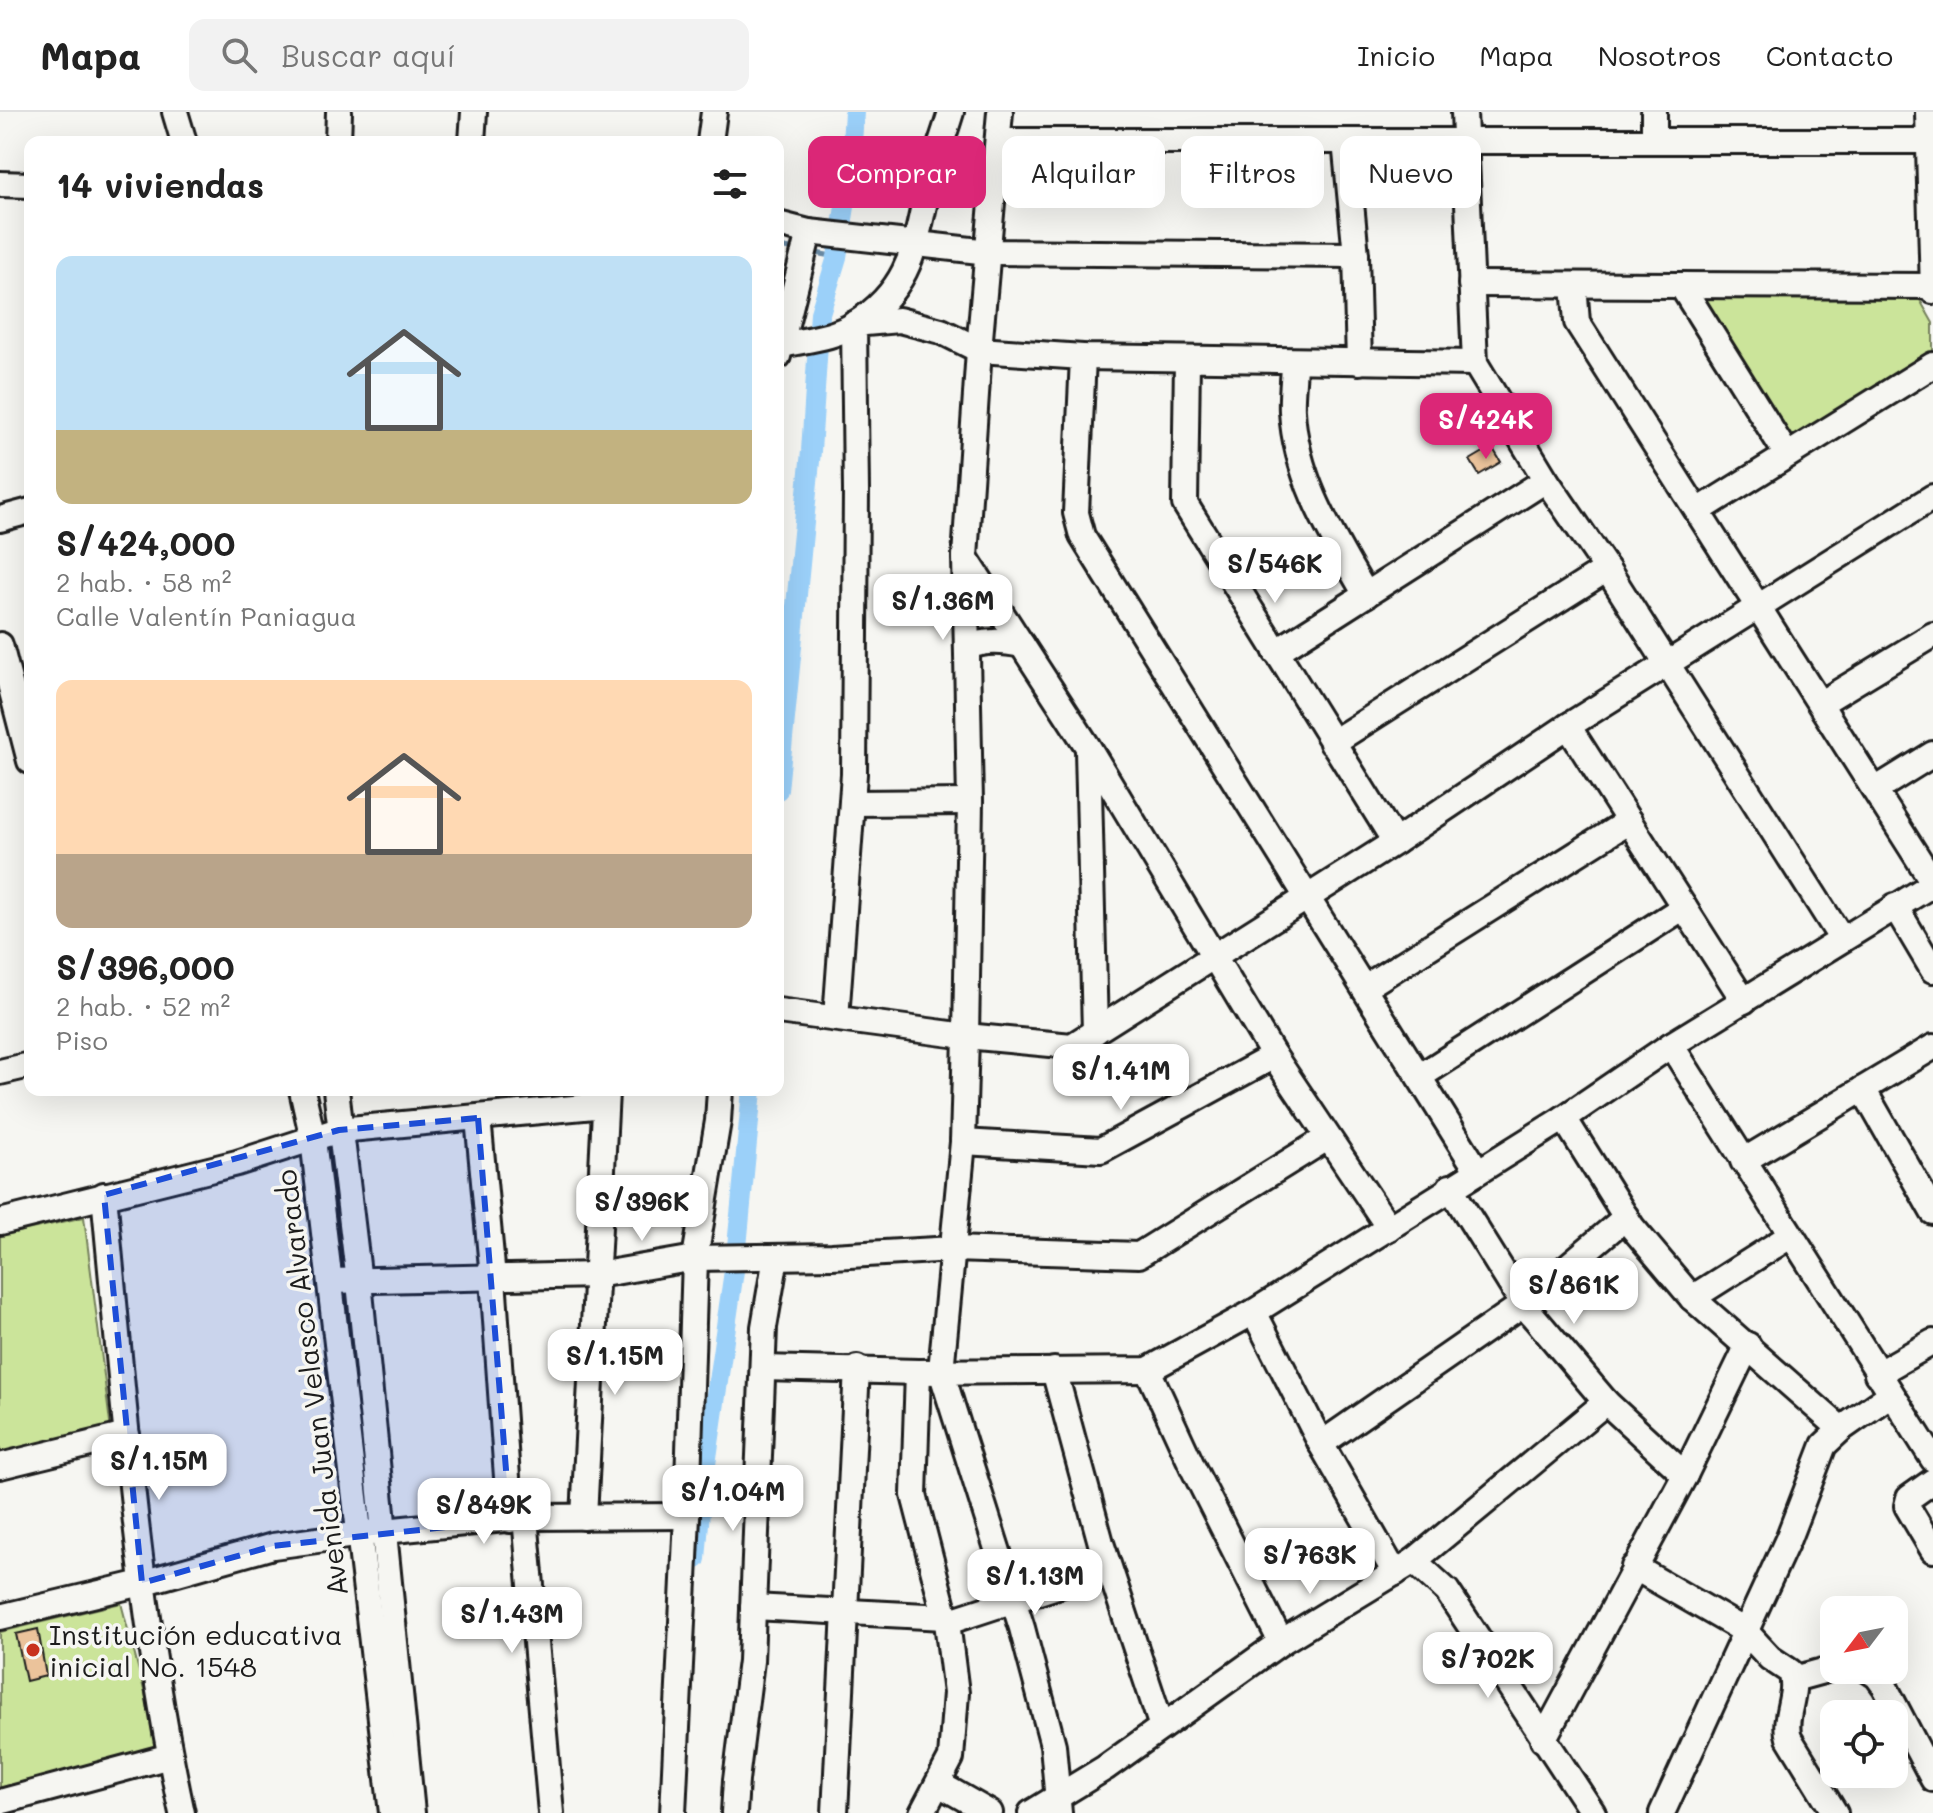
<!DOCTYPE html>
<html lang="es">
<meta charset="utf-8">
<style>
body{margin:0;font-family:Mali,sans-serif;background:#f2f2f2;color:#222;height:100vh;display:flex;flex-direction:column;font-size:30px;white-space:nowrap}
*{box-sizing:border-box;margin:0}
p{font-size:26px;color:#767676}
.icon{flex:none;width:44px;height:44px;fill:none;stroke:currentColor;stroke-width:2;stroke-linecap:round;stroke-linejoin:round}
.map{position:relative;flex:1;overflow:hidden}
.drawer{position:absolute;left:24px;top:24px;width:760px;height:960px;display:flex;flex-direction:column;background:#fff;border-radius:16px;box-shadow:0 8px 32px #0002}
.drawer>*{flex:none}
.guide{position:absolute;left:808px;top:24px;width:760px;height:72px;display:flex;gap:16px}
.needle{width:52px;rotate:238deg}
.fabs{position:absolute;left:1820px;top:1484px;display:grid;gap:16px}
.fabs a{display:grid;place-items:center;width:88px;height:88px;border-radius:16px;background:#fff;box-shadow:0 8px 32px #0002;font-size:40px}
.price{position:absolute;translate:-50% -68px;padding:0 18px;border-radius:16px;background:#fff;color:#222;font-size:26px;line-height:52px;filter:drop-shadow(0 2px 4px #0008)}
.price::after{content:'';position:absolute;left:50%;top:48px;width:24px;height:18px;margin-left:-12px;background:inherit;clip-path:polygon(0 0,100% 0,50% 100%)}
.price.selected{background:#db2777;color:#fff}
ul{padding:0;list-style:none}
li{display:grid;align-content:center;gap:16px;height:424px;padding:0 32px}
li span{display:grid;place-items:center;height:248px;border-radius:16px;color:#555}
li>.icon{margin-inline-start:auto}
span .icon{width:144px;height:144px;fill:#fffc;stroke-width:1}
li b{font-size:34px}
h2{display:flex;justify-content:space-between;align-items:center;height:96px;padding:0 32px;font-size:34px}
.tag{padding:0 28px;border-radius:16px;background:#fff;box-shadow:0 8px 32px #0002;font-size:28px;line-height:72px}
.tag.selected{background:#db2777;color:#fff}
header{display:flex;align-items:center;gap:48px;box-sizing:border-box;height:112px;padding:0 40px;background:#fff;border-bottom:2px solid #e0e0e0}
header strong{font-size:38px}
nav{display:flex;gap:44px;margin-inline-start:auto;font-size:28px}
.search{width:560px;height:72px;background:#f2f2f2;display:flex;align-items:center;gap:20px;box-sizing:border-box;padding:0 28px;border-radius:16px;color:#767676;font-size:30px}
.map>svg:first-child{display:block}
</style>
<header>
<strong>Mapa</strong>
<div class="search"><svg class="icon" aria-label="search" viewBox="0 0 24 24"><circle cx="10" cy="10" r="6"/><path d="M15 15l6 6"/></svg>Buscar aquí</div>
<nav><a>Inicio</a><a>Mapa</a><a>Nosotros</a><a>Contacto</a></nav>
</header>
<div class="map">
<svg width="1933" height="1701" viewBox="0 0 1933 1701">
<rect width="100%" height="100%" fill="#f6f6f2"/>
<filter id="ink" filterUnits="userSpaceOnUse"><feTurbulence type="fractalNoise" baseFrequency=".0125" numOctaves="2"/><feDisplacementMap in="SourceGraphic" scale="16" xChannelSelector="R" yChannelSelector="G"/><feConvolveMatrix kernelMatrix="1 2 1 2 8 2 1 2 1" color-interpolation-filters="sRGB"/></filter>
<g filter="url(#ink)">
<g fill="#cbe49a" stroke="#74805b" stroke-width="2">
<polygon points="1693,181 1916,181 1933,211 1933,243 1790,334"/>
<polygon points="84,1105 111,1319 0,1343 0,1124"/>
<polygon points="121,1491 158,1631 152,1639 0,1677 0,1520"/>
</g>
<g fill="none" stroke-linecap="round" stroke-linejoin="round">
<g stroke="#6888a1" stroke-width="5">
<polyline points="778,135 797,138"/>
<polyline points="811,140 837,145"/>
</g>
<g stroke="#9bd0f9" stroke-width="20">
<polyline points="778,678 811,339 820,201 837,145 850,63 854,0"/>
<polyline points="696,1447 701,1387 736,1145 752,978"/>
</g>
</g>
<g fill="#ebc39b" stroke="#1c1c1c" stroke-width="2">
<polygon points="1492,335 1501,350 1479,363 1470,348"/>
<polygon points="38,1517 46,1564 26,1569 16,1522"/>
</g>
<g fill="none" stroke-linecap="round" stroke-linejoin="round">
<g stroke="#1c1c1c" stroke-width="30">
<g id="minor">
<polyline points="175,0 184,30"/>
<polyline points="1000,0 979,238 965,445 970,690 966,924 963,1030 941,1259 1022,1516 1053,1633 1059,1701"/>
<polyline points="1464,0 1475,251 1546,368 1607,457 1841,826"/>
<polyline points="1928,0 1933,179"/>
<polyline points="999,29 1933,29"/>
<polyline points="1345,29 1356,143 1359,250"/>
<polyline points="1654,29 1654,0"/>
<polyline points="338,30 339,0"/>
<polyline points="472,30 474,0"/>
<polyline points="710,30 714,0"/>
<polyline points="0,72 30,73"/>
<polyline points="778,112 809,120 989,140 1356,143"/>
<polyline points="1471,172 1931,174"/>
<polyline points="1574,173 1577,210 1933,770"/>
<polyline points="1681,173 1787,343"/>
<path d="M778 234C802 228 834 226 855 212 918 172 915 123 932 59 938 39 945 20 951 0"/>
<polyline points="778,244 809,120"/>
<polyline points="1083,245 1076,401 1082,424 1477,1058"/>
<polyline points="1187,248 1185,392 1395,730"/>
<path d="M1294 249C1294 266 1291 283 1292 299 1296 368 1333 425 1366 483"/>
<polyline points="1698,399 1933,253"/>
<polyline points="0,407 30,399"/>
<polyline points="965,445 1088,635 1274,944 1389,1116"/>
<polyline points="0,533 30,649"/>
<path d="M967 535C986 528 1002 529 1022 533"/>
<polyline points="1276,540 1546,368"/>
<polyline points="1821,591 1933,523"/>
<polyline points="1568,614 1744,889"/>
<polyline points="1332,631 1607,457"/>
<polyline points="1088,638 1095,920"/>
<polyline points="1875,678 1933,642"/>
<polyline points="852,691 970,690"/>
<polyline points="1895,794 1933,858"/>
<polyline points="1364,876 1629,709"/>
<polyline points="778,899 966,924 1072,934 1395,730 1568,614 1933,385"/>
<polyline points="836,906 854,662 856,379 854,212 899,208 941,219 979,238 1083,245 1475,251"/>
<polyline points="1671,933 1933,1347"/>
<polyline points="0,960 30,953"/>
<polyline points="1419,965 1684,795"/>
<polyline points="1863,977 1933,1100"/>
<polyline points="302,978 313,1027 392,1701"/>
<polyline points="336,978 359,1170 412,1701"/>
<polyline points="478,1006 493,1166 510,1408"/>
<polyline points="1564,1006 1632,1115 1692,1186 1841,1317"/>
<polyline points="963,1030 1101,1038 1274,944"/>
<polyline points="1743,1049 1933,935"/>
<polyline points="1450,1075 1523,1192 1606,1290 1685,1363"/>
<path d="M104 1083C124 1290 138 1498 182 1701"/>
<polyline points="0,1110 237,1051 339,1018 605,993"/>
<polyline points="330,1169 597,1163 695,1146 832,1144 953,1137 1139,1143 1327,1026"/>
<polyline points="1692,1186 1790,1124"/>
<polyline points="1254,1200 1321,1332 1395,1461"/>
<polyline points="763,1256 918,1260 1148,1258 1254,1200 1564,1006 1671,933 1933,772"/>
<polyline points="1054,1258 1101,1431 1162,1615"/>
<polyline points="1148,1258 1194,1358 1281,1530"/>
<polyline points="918,1260 914,1383 947,1510 956,1581 951,1646 922,1701"/>
<polyline points="1877,1262 1933,1230"/>
<polyline points="1321,1332 1523,1192 1626,1105"/>
<polyline points="0,1354 127,1323"/>
<polyline points="1933,1369 1909,1386 1907,1394 1933,1438"/>
<polyline points="525,1405 551,1701"/>
<polyline points="584,1405 606,980"/>
<polyline points="1414,1449 1447,1479 1593,1701"/>
<path d="M1634 1455 1745 1519 1770 1546 1791 1560C1799 1582 1782 1604 1789 1626L1835 1701"/>
<polyline points="753,1495 945,1505"/>
<polyline points="0,1505 142,1471 273,1434 384,1419 525,1405 687,1404"/>
<polyline points="947,1510 1109,1457"/>
<polyline points="1868,1558 1877,1564 1885,1575 1933,1667"/>
<polyline points="1794,1567 1834,1556"/>
<polyline points="1543,1628 1685,1363 1748,1233"/>
<polyline points="939,1672 990,1701"/>
<polyline points="0,1690 170,1644"/>
<polyline points="673,1701 687,1404 695,1146 718,1009 720,978"/>
<polyline points="734,1701 736,1668 751,1549 764,1215 776,1145"/>
<polyline points="835,1701 857,1256"/>
<polyline points="1031,1701 1105,1656 1281,1530 1414,1449 1606,1290"/>
<polyline points="1662,1701 1788,1427 1824,1333 1841,1317 1891,1282"/>
</g>
</g>
<use href="#minor" stroke="#f6f6f2" stroke-width="24"/>
</g>
</g>
<path fill="#1d4ed8" fill-opacity="0.2" stroke="#1d4ed8" stroke-width="6" stroke-dasharray="16 10" stroke-linejoin="round" d="M478 1006 510 1408 273 1434 142 1471 104 1083 339 1018Z"/>
<circle fill="#c8321e" stroke="#f6f6f2" stroke-width="3" cx="33" cy="1538" r="8"/>
<g text-anchor="middle" dominant-baseline="central" stroke-width="7" stroke-linejoin="round" paint-order="stroke">
<g font-size="28" fill="#1c1c1c" stroke="#f6f6f2">
<text transform="translate(311 1271) rotate(-97)">Avenida Juan Velasco Alvarado</text>
</g>
<g font-size="28" fill="#1c1c1c" stroke="#f6f6f2" text-anchor="start">
<text x="49" y="1522">Institución educativa<tspan x="49" dy="32">inicial No. 1548</tspan></text>
</g>
</g>
</svg>
<div class="fabs">
<a><svg class="needle" viewBox="-14 -14 28 28"><path d="M0-13l5 13h-10z" fill="#e53935"/><path d="M0 13l5-13h-10z" fill="#767676"/></svg></a>
<a><svg class="icon" aria-label="locate" viewBox="0 0 24 24"><circle cx="12" cy="12" r="6"/><path d="M12 2v4M12 18v4M2 12h4M18 12h4"/></svg></a>
</div>
<b class="price selected" style="left:1486px;top:349px">S/424K</b>
<b class="price" style="left:1275px;top:493px">S/546K</b>
<b class="price" style="left:943px;top:530px">S/1.36M</b>
<b class="price" style="left:1121px;top:1000px">S/1.41M</b>
<b class="price" style="left:642px;top:1131px">S/396K</b>
<b class="price" style="left:1574px;top:1214px">S/861K</b>
<b class="price" style="left:615px;top:1285px">S/1.15M</b>
<b class="price" style="left:159px;top:1390px">S/1.15M</b>
<b class="price" style="left:733px;top:1421px">S/1.04M</b>
<b class="price" style="left:484px;top:1434px">S/849K</b>
<b class="price" style="left:1310px;top:1484px">S/763K</b>
<b class="price" style="left:1035px;top:1505px">S/1.13M</b>
<b class="price" style="left:512px;top:1543px">S/1.43M</b>
<b class="price" style="left:1488px;top:1588px">S/702K</b>
<div class="guide">
<a class="tag selected">Comprar</a>
<a class="tag">Alquilar</a>
<a class="tag">Filtros</a>
<a class="tag">Nuevo</a>
</div>
<section class="drawer">
<h2>14 viviendas<svg class="icon" aria-label="filters" viewBox="0 0 24 24"><path d="M4 7h16M4 17h16"/><circle cx="9" cy="7" r="2"/><circle cx="15" cy="17" r="2"/></svg></h2>
<ul>
<li><span style="background:linear-gradient(#bfe0f5 70%,#c2b280 0)"><svg class="icon" aria-label="home" viewBox="0 0 24 24"><path d="M3 11l9-7 9 7M6 9v11h12V9"/></svg></span><div><b>S/424,000</b><p>2 hab. · 58 m²</p><p>Calle Valentín Paniagua</p></div></li>
<li><span style="background:linear-gradient(#ffd9b3 70%,#b9a48a 0)"><svg class="icon" aria-label="home" viewBox="0 0 24 24"><path d="M3 11l9-7 9 7M6 9v11h12V9"/></svg></span><div><b>S/396,000</b><p>2 hab. · 52 m²</p><p>Piso</p></div></li>
</ul>
</section>
</div>
